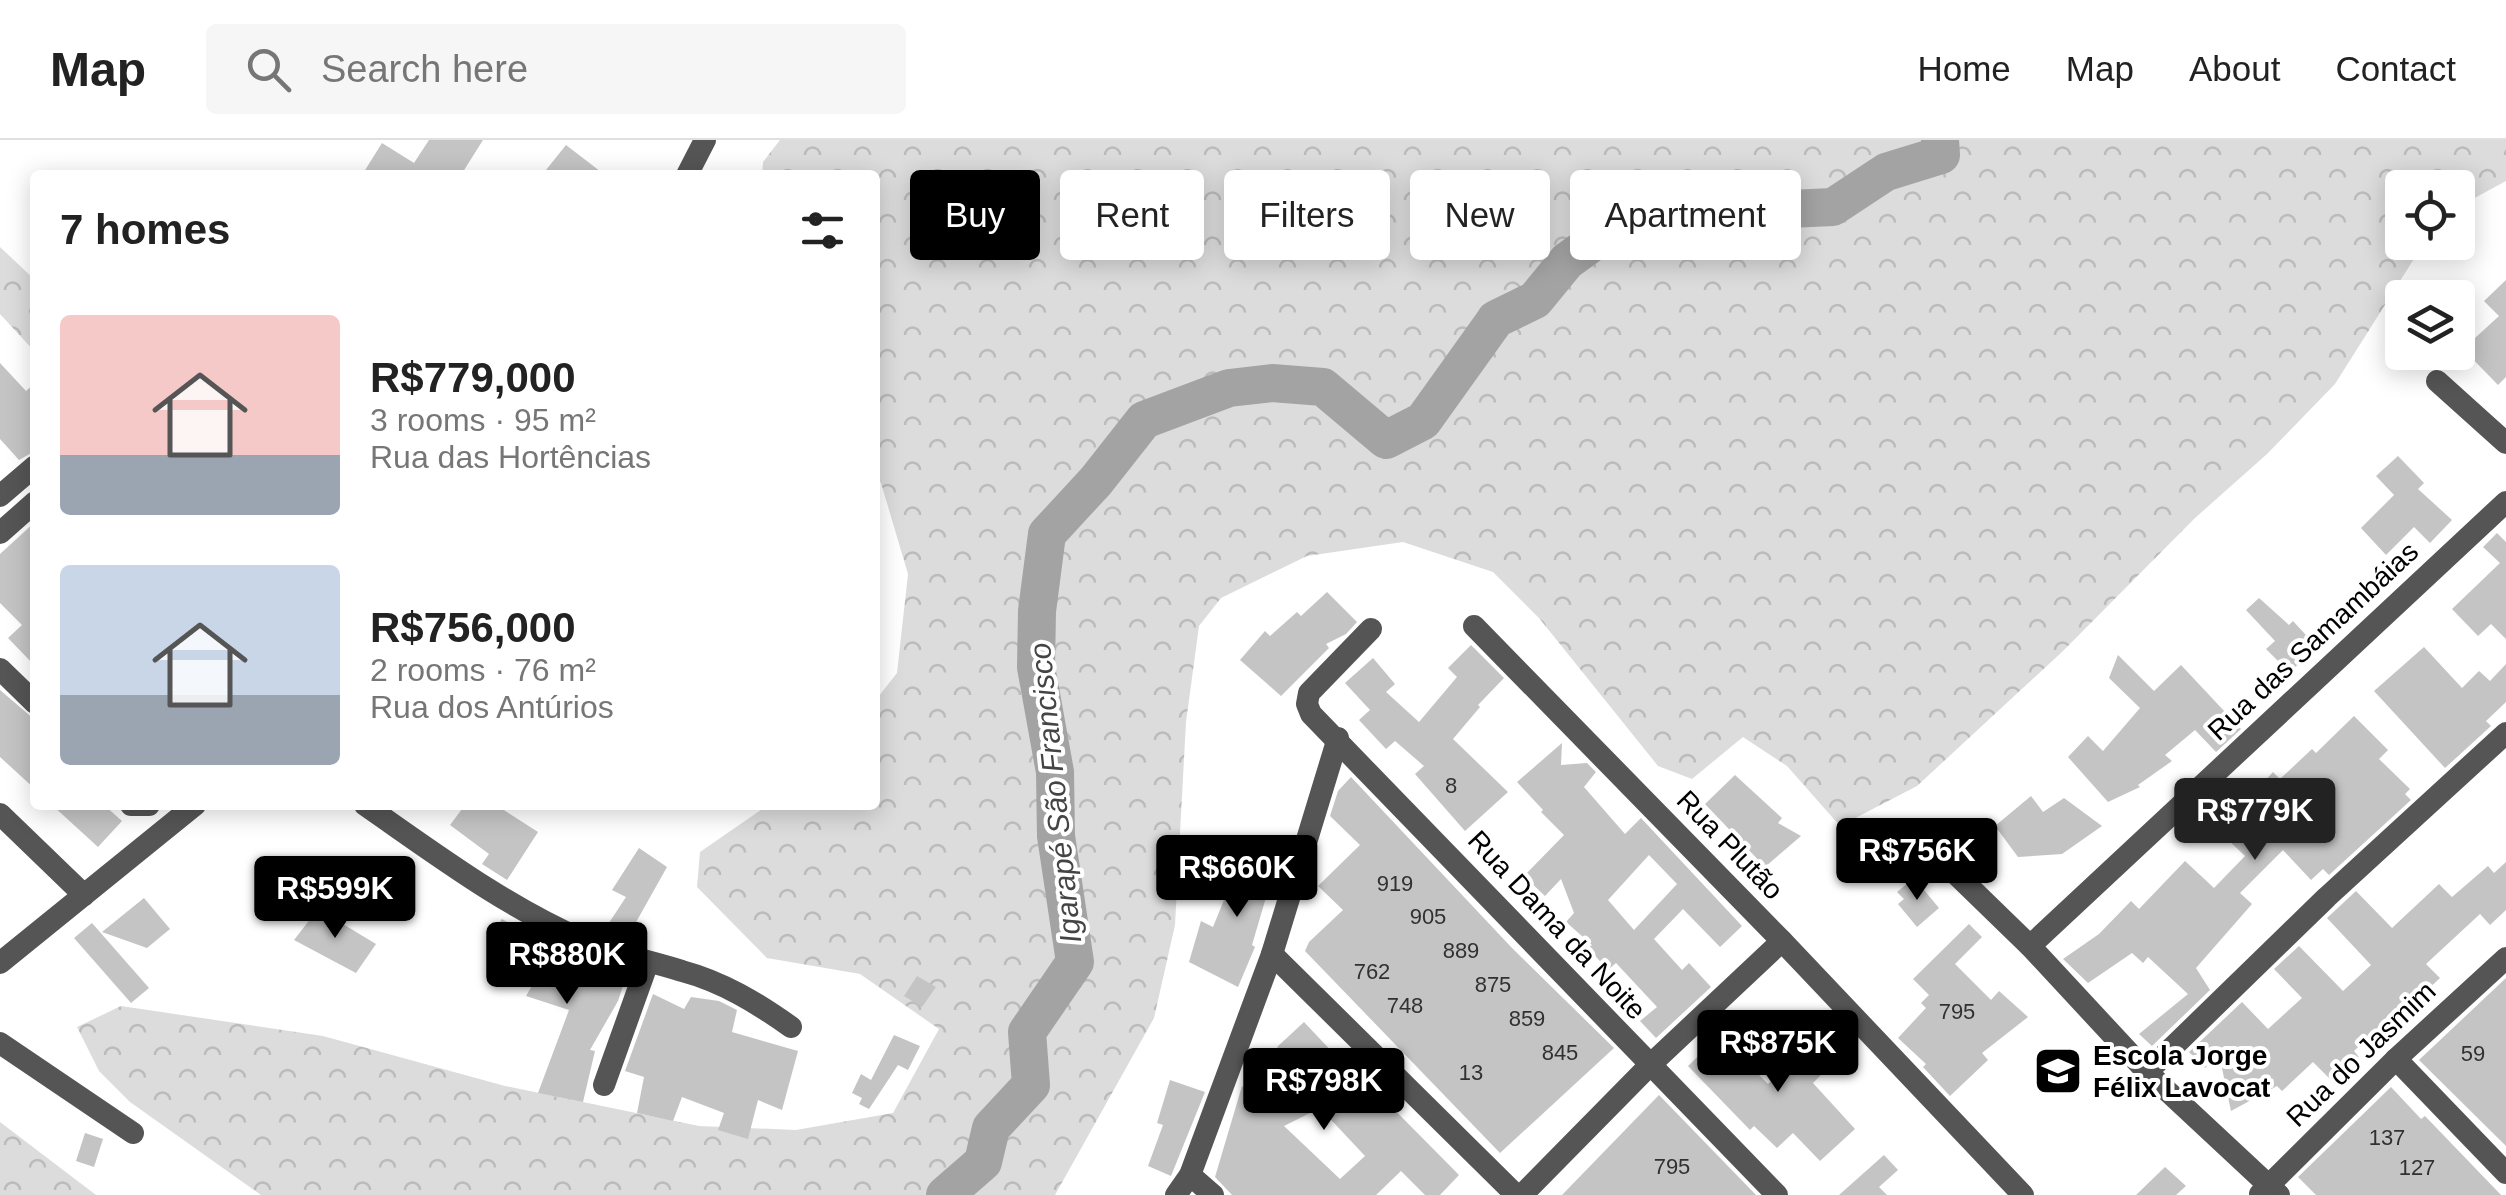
<!DOCTYPE html>
<meta charset="utf-8">
<style>
body{margin:0;font-family:Arial,sans-serif;background:#f6f6f6;color:#222;height:100vh;display:flex;flex-direction:column;font-size:38px;white-space:nowrap}
*{box-sizing:border-box;margin:0}
p{font-size:32px;color:#767676}
.icon{flex:none;width:55px;height:55px;fill:none;stroke:currentColor;stroke-width:2;stroke-linecap:round;stroke-linejoin:round}
.map{position:relative;flex:1;overflow:hidden}
.panel{position:absolute;left:30px;top:30px;width:850px;height:640px;display:flex;flex-direction:column;background:#fff;border-radius:10px;box-shadow:0 5px 25px #0003}
.panel>*{flex:none}
.top-card{position:absolute;left:910px;top:30px;width:950px;height:90px;display:flex;gap:20px}
.buttons{position:absolute;left:2385px;top:30px;display:grid;gap:20px}
.buttons a{display:grid;place-items:center;width:90px;height:90px;border-radius:10px;background:#fff;box-shadow:0 5px 25px #0003;font-size:50px}
.price{position:absolute;translate:-50% -85px;padding:0 22px;border-radius:10px;background:#000;color:#fff;font-size:32px;line-height:65px;filter:drop-shadow(0 2px 5px #0008)}
.price::after{content:'';position:absolute;left:50%;top:60px;width:30px;height:22px;margin-left:-15px;background:inherit;clip-path:polygon(0 0,100% 0,50% 100%)}
.price.active{background:#222;color:#fff}
ul{padding:0;list-style:none}
li{display:flex;align-items:center;gap:30px;height:250px;padding:0 30px}
li span{display:grid;place-items:center;flex:none;width:280px;height:200px;border-radius:10px;color:#555}
li>.icon{margin-inline-start:auto}
span .icon{width:120px;height:120px;fill:#fffc;stroke-width:1}
li b{font-size:42px}
h2{display:flex;justify-content:space-between;align-items:center;height:120px;padding:0 30px;font-size:42px}
.tag{padding:0 35px;border-radius:10px;background:#fff;box-shadow:0 5px 25px #0003;font-size:35px;line-height:90px}
.tag.active{background:#000;color:#fff}
header{display:flex;align-items:center;gap:60px;box-sizing:border-box;height:140px;padding:0 50px;background:#fff;border-bottom:2px solid #e0e0e0}
header strong{font-size:48px}
nav{display:flex;gap:55px;margin-inline-start:auto;font-size:35px}
.search{width:700px;height:90px;background:#f6f6f6;display:flex;align-items:center;gap:25px;box-sizing:border-box;padding:0 35px;border-radius:10px;color:#767676;font-size:38px}
.map>svg:first-child{display:block}
</style>
<header>
<strong>Map</strong>
<div class="search"><svg class="icon" aria-label="search" viewBox="0 0 24 24"><circle cx="10" cy="10" r="6"/><path d="M15 15l6 6"/></svg>Search here</div>
<nav><a>Home</a><a>Map</a><a>About</a><a>Contact</a></nav>
</header>
<div class="map">
<svg width="2506" height="1055" viewBox="0 0 2506 1055">
<defs>
<pattern id="forest-crowns" width="20" height="18" patternUnits="userSpaceOnUse" patternTransform="scale(2.5)"><rect width="20" height="18" fill="#dcdcdc"/><path d="M2 6a3 3 0 1 1 6 0M12 15a3 3 0 1 1 6 0" fill="none" stroke="#bbb"/></pattern>
</defs>
<rect width="100%" height="100%" fill="#fff"/>
<g fill="url(#forest-crowns)">
<polygon points="780,0 2506,0 2506,41 2458,67 2458,48 2402,48 2402,102 2424,103 2335,244 2267,314 2195,378 2063,511 1917,646 1840,686 1787,626 1743,597 1692,639 1658,626 1539,478 1493,432 1403,402 1307,416 1221,458 1199,486 1186,582 1175,785 1154,878 1055,1055 261,1055 130,962 99,931 77,887 121,866 323,896 505,946 699,986 796,990 893,973 939,889 860,834 767,818 697,747 700,712 768,665 875,665 875,561 897,533 908,434 881,343 875,336 875,35 762,35 763,22"/>
<polygon points="0,107 35,140 35,212 0,174"/>
<polygon points="0,982 96,1055 0,1055"/>
</g>
<g fill="none" stroke-linecap="round" stroke-linejoin="round">
<polyline stroke="#a3a3a3" stroke-width="38" points="945,1055 983,1022 991,988 1031,945 1027,892 1075,822 1056,696 1055,632 1036,527 1037,471 1047,394 1096,341 1144,280 1229,248 1272,243 1323,247 1386,300 1423,281 1496,179 1535,160 1567,121 1617,85 1679,74 1833,67 1886,32 1941,15 1940,0"/>
</g>
<g fill="#c4c4c4" fill-rule="evenodd">
<polygon points="429,0 483,0 461,35 362,35 382,3 414,23"/>
<polygon points="566,5 605,35 542,35"/>
<polygon points="2506,140 2506,237 2498,245 2463,209 2499,176 2484,161"/>
<polygon points="0,223 26,251 35,243 35,311 19,320 0,299"/>
<polygon points="2398,316 2424,343 2418,349 2452,380 2430,403 2414,387 2386,415 2361,388 2394,355 2376,336"/>
<polygon points="35,382 35,526 8,498 22,485 0,463 0,414"/>
<polygon points="2497,393 2506,402 2506,499 2491,484 2478,496 2452,469 2500,423 2483,407"/>
<polygon points="1327,452 1357,482 1346,494 1326,504 1329,508 1281,556 1240,520 1265,491 1270,496 1297,472 1301,476"/>
<polygon points="2259,458 2289,485 2293,481 2317,507 2293,529 2288,524 2284,527 2266,509 2275,501 2246,470"/>
<polygon points="1471,505 1504,538 1478,565 1480,567 1453,599 1508,652 1465,691 1415,634 1424,626 1395,601 1386,609 1359,580 1370,570 1345,543 1373,518 1395,544 1386,552 1419,582 1457,537 1448,528"/>
<polygon points="2424,507 2462,548 2479,531 2490,541 2506,524 2506,562 2486,581 2491,586 2445,628 2374,551"/>
<polygon points="2118,515 2154,551 2181,525 2241,589 2216,612 2195,590 2165,615 2172,621 2138,645 2140,647 2108,662 2068,617 2088,596 2103,611 2140,568 2109,538"/>
<polygon points="0,550 35,580 35,649 0,617"/>
<polygon points="2354,576 2388,610 2379,619 2410,649 2405,654 2411,660 2329,735 2323,729 2311,740 2283,710 2240,753 2252,764 2196,828 2210,850 2152,906 2139,894 2188,854 2148,817 2143,823 2132,813 2088,843 2063,819 2099,794 2131,761 2139,769 2185,721 2214,748 2245,716 2225,697 2258,663 2251,656 2273,632 2280,639 2312,609 2316,613"/>
<path d="M1562 603 1561 625 1587 623 1596 632 1584 647 1625 694 1641 678 1742 786 1720 807 1683 769 1654 799 1682 830 1689 823 1711 847 1656 898 1640 881 1657 867 1616 823 1608 830 1588 808 1592 805 1566 782 1574 773 1561 739 1545 756 1524 736 1564 695 1541 672 1543 670 1517 642ZM1649 715 1677 744 1634 790 1608 760Z"/>
<polygon points="1735,635 1782,678 1778,683 1801,696 1765,727 1705,664"/>
<polygon points="1351,637 1512,808 1614,908 1500,1013 1305,811 1309,802 1343,770 1318,746 1360,705 1330,676 1338,651"/>
<polygon points="2031,656 2043,672 2064,658 2102,686 2062,714 2018,717 1995,686"/>
<polygon points="52,665 104,665 122,681 98,707"/>
<polygon points="465,665 496,665 538,692 507,740 482,724 489,714 450,685"/>
<polygon points="639,708 667,727 626,800 603,792 626,757 612,750"/>
<polygon points="1244,711 1284,723 1273,756 1267,754 1252,805 1255,807 1238,847 1189,822 1201,781 1213,787"/>
<polygon points="2506,722 2506,770 2490,785 2480,774 2426,824 2440,838 2385,890 2380,886 2354,911 2359,917 2333,942 2313,922 2282,951 2277,946 2231,971 2219,914 2205,928 2189,912 2242,862 2268,889 2302,858 2274,829 2299,806 2343,851 2371,825 2327,778 2356,751 2392,788 2439,744 2452,757 2488,726 2494,733"/>
<polygon points="1914,738 1939,768 1917,787 1898,764 1904,759 1897,752"/>
<polygon points="144,758 170,789 147,808 102,792"/>
<polygon points="318,769 376,804 356,833 294,800"/>
<polygon points="502,779 554,809 555,806 625,840 618,861 590,910 595,911 583,962 538,953 569,870 526,856 543,827 488,797"/>
<polygon points="92,783 149,848 131,863 74,798"/>
<polygon points="1969,784 1982,797 1955,824 1991,860 1999,851 2028,877 1982,913 1988,920 1950,956 1923,927 1926,924 1898,898 1926,868 1921,863 1929,855 1913,839"/>
<polygon points="917,836 936,847 922,867 904,856"/>
<polygon points="2506,838 2506,1006 2419,920"/>
<polygon points="653,854 684,869 691,857 719,861 737,870 732,892 798,911 782,970 758,960 748,999 718,990 724,973 682,957 673,981 637,973 644,937 625,931"/>
<path d="M1304 882 1337 917 1344 911 1370 939 1367 942 1459 1035 1440 1055H1425L1401 1031 1376 1055H1232L1215 1037 1242 946 1257 961 1294 925 1277 907ZM1320 968 1365 1016 1340 1039 1284 986Z"/>
<polygon points="1819,894 1840,916 1813,943 1855,989 1820,1021 1793,993 1777,1008 1754,986 1750,990 1688,926 1720,895 1768,944"/>
<polygon points="894,895 920,906 908,930 898,925 869,969 859,964 862,958 852,953 861,934 871,940"/>
<polygon points="1170,940 1205,952 1171,1036 1148,1026 1163,985 1157,983"/>
<polygon points="2391,947 2421,979 2425,976 2501,1055 2316,1055 2298,1037"/>
<polygon points="1659,955 1756,1055 1562,1055"/>
<polygon points="85,993 103,999 94,1027 76,1021"/>
<polygon points="1884,1015 1898,1030 1879,1047 1887,1055 1839,1055"/>
<polygon points="2165,1027 2186,1046 2176,1055 2136,1055"/>
</g>
<g fill="none" stroke-linecap="round" stroke-linejoin="round">
<g stroke="#555" stroke-width="22">
<polyline points="687,35 705,0"/>
<polyline points="2437,241 2506,303"/>
<polyline points="0,356 35,326"/>
<polyline points="0,393 35,362"/>
<polyline points="1474,486 1782,801 2023,1055"/>
<polyline points="1371,489 1309,553 1307,564 1311,574 1777,1055"/>
<polyline points="0,529 35,563"/>
<polyline points="131,665 149,665"/>
<path d="M365 665C437 715 506 767 587 802 617 815 651 821 682 831 723 842 757 863 791 887"/>
<polyline points="0,674 84,755"/>
<polyline points="1926,705 2030,806 2147,932 2279,1055"/>
<polyline points="2030,806 2506,362"/>
<polyline points="1272,814 1516,1055"/>
<polyline points="0,823 195,665"/>
<polyline points="0,903 133,993"/>
<polyline points="2396,919 2506,1033"/>
<polyline points="2147,932 2327,757 2506,593"/>
<polyline points="604,945 648,822"/>
<polyline points="1190,1035 1213,1055"/>
<polyline points="2260,1054 2396,919 2506,818"/>
<polyline points="1176,1055 1190,1035 1272,814 1338,598"/>
<polyline points="1522,1055 1649,926 1782,801"/>
</g>
</g>
<defs>
<g id="school-square" transform="scale(2.5)"><rect x="-9" y="-9" width="18" height="18" rx="4" fill="#000" stroke="#fff"/><path d="M0-5L7-2L0 1L-7-2ZM-4 1L0 2.5L4 1V4Q0 6-4 4Z" fill="#fff"/></g>
</defs>
<g fill-rule="evenodd">
<use href="#school-square" x="2058" y="931"/>
</g>
<g text-anchor="middle" dominant-baseline="central" stroke-width="8" stroke-linejoin="round" paint-order="stroke">
<g font-size="22" fill="#313131">
<text x="1451" y="645">8</text>
<text x="1395" y="743">919</text>
<text x="1428" y="776">905</text>
<text x="1461" y="810">889</text>
<text x="1372" y="831">762</text>
<text x="1493" y="844">875</text>
<text x="1405" y="865">748</text>
<text x="1957" y="871">795</text>
<text x="1527" y="878">859</text>
<text x="1560" y="912">845</text>
<text x="2473" y="913">59</text>
<text x="1471" y="932">13</text>
<text x="2387" y="997">137</text>
<text x="1672" y="1026">795</text>
<text x="2417" y="1027">127</text>
</g>
<g font-size="28" fill="#000" stroke="#fff">
<text transform="translate(2313 501) rotate(-43)">Rua das Samambáias</text>
<text transform="translate(1730 705) rotate(46)">Rua Plutão</text>
<text transform="translate(1557 785) rotate(47)">Rua Dama da Noite</text>
<text transform="translate(2361 914) rotate(-44)">Rua do Jasmim</text>
</g>
<g font-size="28" font-weight="bold" fill="#000" stroke="#fff" text-anchor="start">
<text x="2093" y="915">Escola Jorge<tspan x="2093" dy="32">Félix Lavocat</tspan></text>
</g>
<g font-size="30" font-style="italic" fill="#444" stroke="#fff">
<text transform="translate(1055 653) rotate(-96)">Igarapé São Francisco</text>
</g>
</g>
</svg>
<div class="buttons">
<a><svg class="icon" aria-label="locate" viewBox="0 0 24 24"><circle cx="12" cy="12" r="6"/><path d="M12 2v4M12 18v4M2 12h4M18 12h4"/></svg></a>
<a><svg class="icon" aria-label="layers" viewBox="0 0 24 24"><path d="M12 4l9 5-9 5-9-5zM3 14l9 5 9-5"/></svg></a>
</div>
<b class="price active" style="left:2255px;top:723px">R$779K</b>
<b class="price" style="left:1917px;top:763px">R$756K</b>
<b class="price" style="left:1237px;top:780px">R$660K</b>
<b class="price" style="left:335px;top:801px">R$599K</b>
<b class="price" style="left:567px;top:867px">R$880K</b>
<b class="price" style="left:1778px;top:955px">R$875K</b>
<b class="price" style="left:1324px;top:993px">R$798K</b>
<div class="top-card">
<a class="tag active">Buy</a>
<a class="tag">Rent</a>
<a class="tag">Filters</a>
<a class="tag">New</a>
<a class="tag">Apartment</a>
</div>
<section class="panel">
<h2>7 homes<svg class="icon" aria-label="filters" viewBox="0 0 24 24"><path d="M4 7h16M4 17h16"/><circle cx="9" cy="7" r="2"/><circle cx="15" cy="17" r="2"/></svg></h2>
<ul>
<li><span style="background:linear-gradient(#f6c9c9 70%,#9aa5b1 0)"><svg class="icon" aria-label="home" viewBox="0 0 24 24"><path d="M3 11l9-7 9 7M6 9v11h12V9"/></svg></span><div><b>R$779,000</b><p>3 rooms · 95 m²</p><p>Rua das Hortências</p></div></li>
<li><span style="background:linear-gradient(#c9d6e8 65%,#9aa5b1 0)"><svg class="icon" aria-label="home" viewBox="0 0 24 24"><path d="M3 11l9-7 9 7M6 9v11h12V9"/></svg></span><div><b>R$756,000</b><p>2 rooms · 76 m²</p><p>Rua dos Antúrios</p></div></li>
</ul>
</section>
</div>
